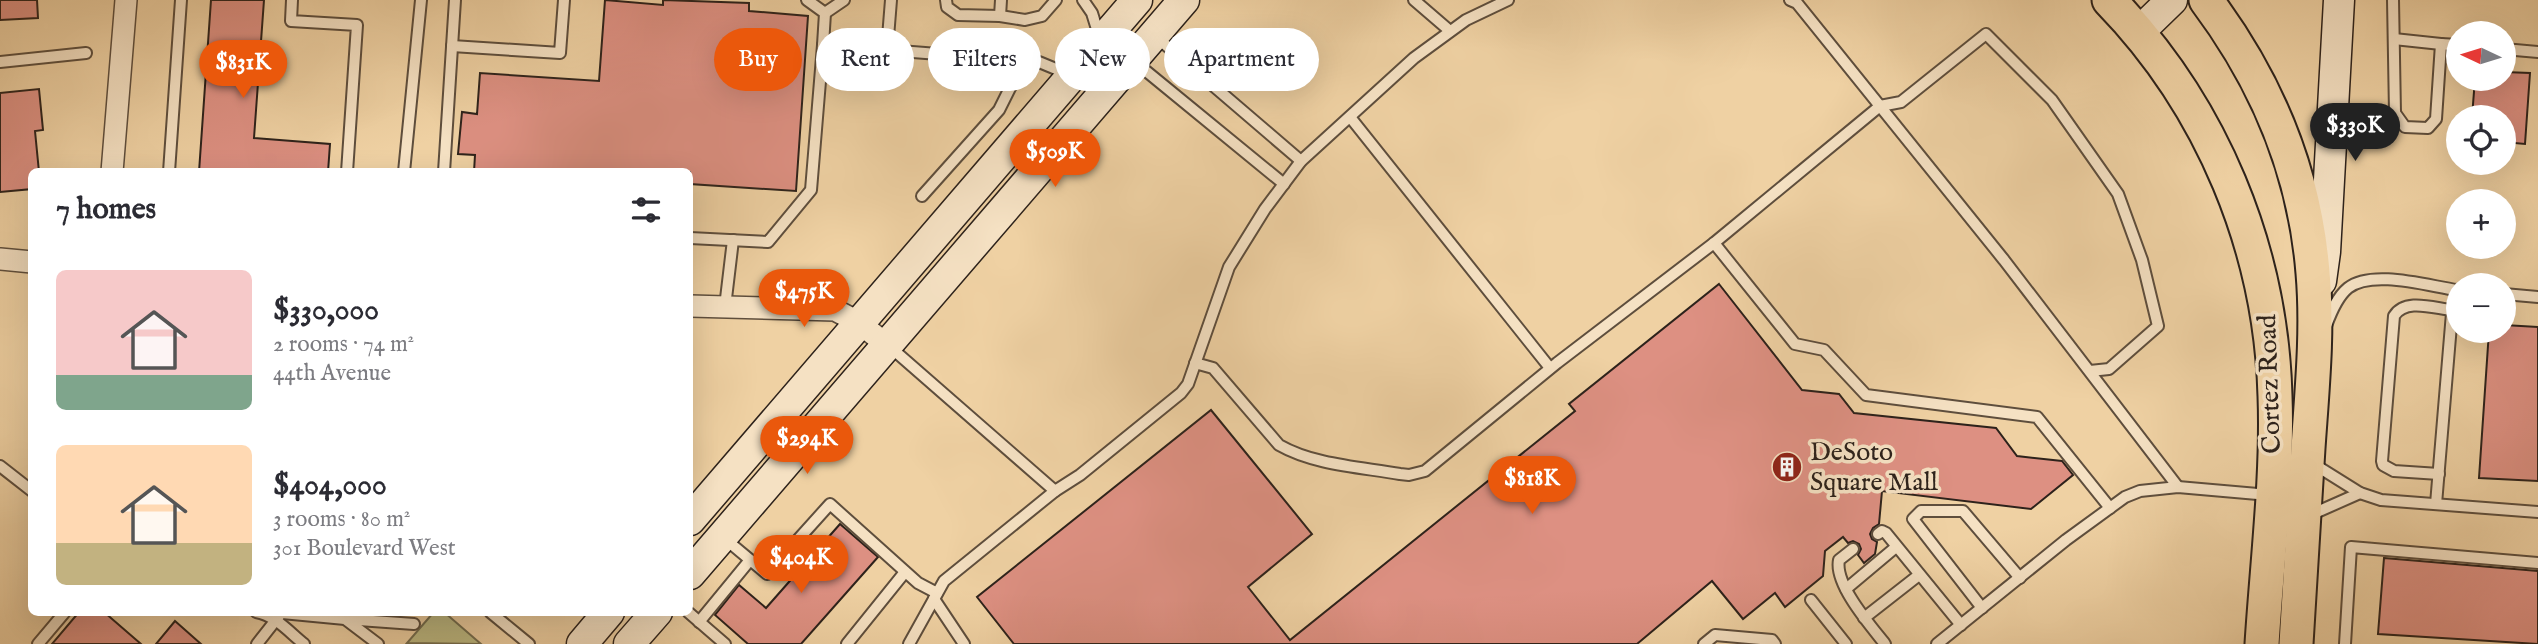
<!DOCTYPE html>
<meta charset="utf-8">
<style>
body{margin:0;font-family:"IM FELL English",serif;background:#f2f2f3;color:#2b2b33;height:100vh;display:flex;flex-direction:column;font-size:26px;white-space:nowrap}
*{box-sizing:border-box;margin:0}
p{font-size:23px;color:#7c7c81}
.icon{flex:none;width:38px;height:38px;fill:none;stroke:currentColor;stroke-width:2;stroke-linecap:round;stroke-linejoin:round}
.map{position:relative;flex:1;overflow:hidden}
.side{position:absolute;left:28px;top:168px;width:665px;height:448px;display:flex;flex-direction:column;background:#fff;border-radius:10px;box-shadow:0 7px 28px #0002}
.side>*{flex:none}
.hud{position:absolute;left:714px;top:28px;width:665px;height:63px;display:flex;gap:14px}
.needle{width:46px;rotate:274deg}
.buttons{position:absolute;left:2446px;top:21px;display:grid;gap:14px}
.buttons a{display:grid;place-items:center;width:70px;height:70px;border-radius:50%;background:#fff;box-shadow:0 7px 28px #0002;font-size:35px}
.price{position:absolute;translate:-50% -60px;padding:0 16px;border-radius:24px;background:#ea580c;color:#fff;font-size:23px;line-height:46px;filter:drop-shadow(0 2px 4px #0008)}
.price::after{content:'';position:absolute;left:50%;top:42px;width:21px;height:16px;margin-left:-10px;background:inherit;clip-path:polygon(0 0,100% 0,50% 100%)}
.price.on{background:#222;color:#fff}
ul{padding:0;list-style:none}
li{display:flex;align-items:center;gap:21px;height:175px;padding:0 28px}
li span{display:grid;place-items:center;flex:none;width:196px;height:140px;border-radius:10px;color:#555}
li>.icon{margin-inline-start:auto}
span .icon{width:84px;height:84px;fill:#fffc;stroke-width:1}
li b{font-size:30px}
h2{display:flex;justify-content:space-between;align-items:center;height:84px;padding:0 28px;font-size:30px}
.chip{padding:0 24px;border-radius:32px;background:#fff;box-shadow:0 7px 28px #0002;font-size:24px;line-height:63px}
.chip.on{background:#ea580c;color:#fff}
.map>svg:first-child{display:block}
</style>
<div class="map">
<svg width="2538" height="644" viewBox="0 0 2538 644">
<rect width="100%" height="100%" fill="#efd1a3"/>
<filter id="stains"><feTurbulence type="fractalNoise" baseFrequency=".00286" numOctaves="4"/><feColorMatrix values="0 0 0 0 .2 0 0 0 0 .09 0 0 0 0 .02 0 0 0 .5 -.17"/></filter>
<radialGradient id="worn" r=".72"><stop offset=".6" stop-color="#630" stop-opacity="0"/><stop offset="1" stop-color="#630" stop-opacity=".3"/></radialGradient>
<polygon fill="#bcba84" stroke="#746e50" stroke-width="2" points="444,612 481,644 407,643 433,613"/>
<g fill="#dd9082" stroke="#2d221b" stroke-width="2">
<polygon points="0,0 37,0 38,18 0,20"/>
<polygon points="211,0 264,0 254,138 330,144 328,172 199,172"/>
<polygon points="605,0 663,5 663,0 749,3 749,11 808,16 796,191 690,184 690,172 474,172 475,155 458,154 462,112 477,114 480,73 599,81"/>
<polygon points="2504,72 2530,73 2525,144 2504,142 2504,117 2472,117 2475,79 2504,79"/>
<polygon points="39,89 43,130 35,131 39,172 32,172 32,189 0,192 0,93"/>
<polygon points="1719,284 1802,390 1839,394 1854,413 1996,428 2017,456 2062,461 2073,475 2031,509 1882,491 1879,524 1873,528 1870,534 1872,539 1877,542 1875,554 1864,563 1858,555 1861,549 1859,544 1853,541 1848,543 1843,537 1825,551 1823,576 1785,607 1775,593 1743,619 1712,581 1637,644 1014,644 977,597 1211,410 1312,534 1248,587 1290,640 1575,411 1569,404"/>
<polygon points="2504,325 2538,327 2538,481 2479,478 2489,331 2504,331"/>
<polygon points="840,524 878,557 801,644 748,644 715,615 739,585 766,608"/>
<polygon points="2384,558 2538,571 2538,644 2378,634"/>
<polygon points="79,612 104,612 141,644 52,644"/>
<polygon points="175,621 201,644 156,644"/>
</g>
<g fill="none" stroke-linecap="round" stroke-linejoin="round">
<g stroke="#5e4e3d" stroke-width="14">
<g id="lane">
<polyline points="292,0 291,21 357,25 347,172"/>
<polyline points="807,0 825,13 823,45"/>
<polyline points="946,0 947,7 958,15 1000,16 1025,20 1042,16 1056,0"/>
<polyline points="1083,0 1092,13 1100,39"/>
<polyline points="1414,0 1450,31"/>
<polyline points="1790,0 1797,3 2004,260 2178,487"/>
<polyline points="2393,0 2395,113"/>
<polyline points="825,13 844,0"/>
<polyline points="1000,16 1001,0"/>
<polyline points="1154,35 1301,161"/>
<polyline points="2394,39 2441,44"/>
<polyline points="452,46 560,53 564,0"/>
<polyline points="2504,49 2538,52"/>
<polyline points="887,50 891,0"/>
<polyline points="0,62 86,53"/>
<polyline points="1135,62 1284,184"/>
<polyline points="2335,113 2395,113 2405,127 2428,128 2436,119 2441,44 2459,45"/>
<polyline points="1350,117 1550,368"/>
<polyline points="169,172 181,0"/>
<polyline points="404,172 421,0"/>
<polyline points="444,172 455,0"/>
<polyline points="922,196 999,110 1024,60"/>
<polyline points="690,238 768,242 811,190 823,45 1039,62 1068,74"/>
<polyline points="1714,243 1795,344 1824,350 1866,395 2037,417 2110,508"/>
<polyline points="2504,294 2538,297"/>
<polyline points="725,307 733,240"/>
<path d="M2326 326C2331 312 2337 297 2348 288 2372 269 2428 286 2457 290"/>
<polyline points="889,346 1055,491 1080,475 1181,393 1188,384 1229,267 1265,209 1301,161 1414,58 1466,20 1508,0"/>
<path d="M1195 363 1213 368 1279 445C1314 465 1360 467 1400 474L1409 475 1425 471 1557 363 1714 243 1880 106 1901 102 1986 34 2052 100 2118 194 2142 260 2158 326 2109 369 2090 371"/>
<polyline points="2312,463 2360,493 2381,500 2538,512"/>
<polyline points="0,466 32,491"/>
<path d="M2439 474 2394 471 2383 465 2382 461 2394 316C2405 298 2433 308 2452 310"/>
<polyline points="2436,504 2452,313 2457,290 2459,291"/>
<polyline points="2308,516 2360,493"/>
<polyline points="1878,534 1882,531 1886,533 1961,625"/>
<polyline points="724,538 767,574 830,504 918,583 937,593"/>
<path d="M1853 549 1839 560C1834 584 1870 625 1885 644"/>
<polyline points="1846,589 1896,547"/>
<polyline points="934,599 964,644"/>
<polyline points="1811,600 1846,644"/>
<polyline points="1982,608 1913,519 1921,511 1963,511 2020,578"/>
<path d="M256 612C275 615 289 632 304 644"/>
<polyline points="490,612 529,644"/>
<polyline points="688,612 725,644"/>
<polyline points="282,613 345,619 378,644"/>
<polyline points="1864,618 1919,575"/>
<polyline points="345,619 414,624"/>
<polyline points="699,622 750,560"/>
<polyline points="38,644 65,612"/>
<polyline points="257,644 279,616"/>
<polyline points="847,644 905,572"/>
<polyline points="909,644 944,581 1055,491"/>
<polyline points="1704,644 1715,635 1772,640 1775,644"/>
<polyline points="1937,644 2066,540 2125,497 2140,491 2178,487 2269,495"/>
<polyline points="2345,644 2351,547 2538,563"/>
</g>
</g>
<g stroke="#5e4e3d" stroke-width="24">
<g id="street">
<polyline points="112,172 126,0"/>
<polyline points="0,259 32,262"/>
<polyline points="690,306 835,310 858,322 887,345"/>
</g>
</g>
<g stroke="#2d221b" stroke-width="33">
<g id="secondary">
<polyline points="2139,32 2172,0"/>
<polyline points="2321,281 2325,252 2339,0"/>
<polyline points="690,520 1137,0"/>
<polyline points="690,574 1184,0"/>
<polyline points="582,644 609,612"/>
<polyline points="629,644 657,612"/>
</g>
</g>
<g stroke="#2d221b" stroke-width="37">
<g id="primary">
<path d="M2109 0C2212 106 2271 248 2275 396 2278 476 2267 564 2262 644"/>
<path d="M2206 0C2266 80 2305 172 2313 273 2318 331 2312 390 2308 448 2304 513 2300 579 2296 644"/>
</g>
</g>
<use href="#lane" stroke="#f5e1c3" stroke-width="10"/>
<use href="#street" stroke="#f5e1c3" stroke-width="21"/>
<use href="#secondary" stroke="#f5e1c3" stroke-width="30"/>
<use href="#primary" stroke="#efd1a3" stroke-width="33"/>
</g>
<defs>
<g id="building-disc" transform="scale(1.575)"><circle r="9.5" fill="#8f2418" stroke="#f5e1c3"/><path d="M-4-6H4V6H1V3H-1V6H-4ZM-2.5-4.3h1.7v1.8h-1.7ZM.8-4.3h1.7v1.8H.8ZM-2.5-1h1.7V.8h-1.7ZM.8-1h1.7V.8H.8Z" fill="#fff"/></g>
</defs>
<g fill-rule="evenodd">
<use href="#building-disc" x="1787" y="467"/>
</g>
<g text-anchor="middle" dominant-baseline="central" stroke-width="7" stroke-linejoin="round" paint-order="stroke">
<g font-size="26" fill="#2d221b" stroke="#f5e1c3">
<text transform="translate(2270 384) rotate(-92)">Cortez Road</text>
</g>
<g font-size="26" fill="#2d221b" stroke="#f5e1c3" text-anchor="start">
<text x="1810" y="452">DeSoto<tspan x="1810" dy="30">Square Mall</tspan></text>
</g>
</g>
<rect width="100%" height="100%" filter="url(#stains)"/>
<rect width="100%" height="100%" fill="url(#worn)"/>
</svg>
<div class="buttons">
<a><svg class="needle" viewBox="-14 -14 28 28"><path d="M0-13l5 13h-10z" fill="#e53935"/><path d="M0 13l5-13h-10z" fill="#7c7c81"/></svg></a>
<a><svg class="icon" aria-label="locate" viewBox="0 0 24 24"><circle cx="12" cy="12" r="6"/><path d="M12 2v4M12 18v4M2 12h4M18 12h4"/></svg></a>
<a>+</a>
<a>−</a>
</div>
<b class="price" style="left:243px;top:100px">$831K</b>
<b class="price on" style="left:2355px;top:163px">$330K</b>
<b class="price" style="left:1055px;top:189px">$509K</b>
<b class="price" style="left:804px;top:329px">$475K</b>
<b class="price" style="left:807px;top:476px">$294K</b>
<b class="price" style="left:1532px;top:516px">$818K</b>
<b class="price" style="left:801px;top:595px">$404K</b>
<div class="hud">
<a class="chip on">Buy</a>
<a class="chip">Rent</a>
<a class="chip">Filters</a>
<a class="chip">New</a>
<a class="chip">Apartment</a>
</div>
<section class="side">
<h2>7 homes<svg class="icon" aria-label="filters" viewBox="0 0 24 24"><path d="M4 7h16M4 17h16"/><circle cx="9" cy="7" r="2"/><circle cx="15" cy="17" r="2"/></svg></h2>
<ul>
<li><span style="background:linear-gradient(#f6c9c9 75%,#7fa58c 0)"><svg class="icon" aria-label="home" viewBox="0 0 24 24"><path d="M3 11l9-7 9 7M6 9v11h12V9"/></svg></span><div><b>$330,000</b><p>2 rooms · 74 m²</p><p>44th Avenue</p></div></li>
<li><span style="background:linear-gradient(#ffd9b3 70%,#c2b280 0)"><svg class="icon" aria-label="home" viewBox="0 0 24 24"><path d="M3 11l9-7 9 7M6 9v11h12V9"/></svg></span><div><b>$404,000</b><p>3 rooms · 80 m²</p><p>301 Boulevard West</p></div></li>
</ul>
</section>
</div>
